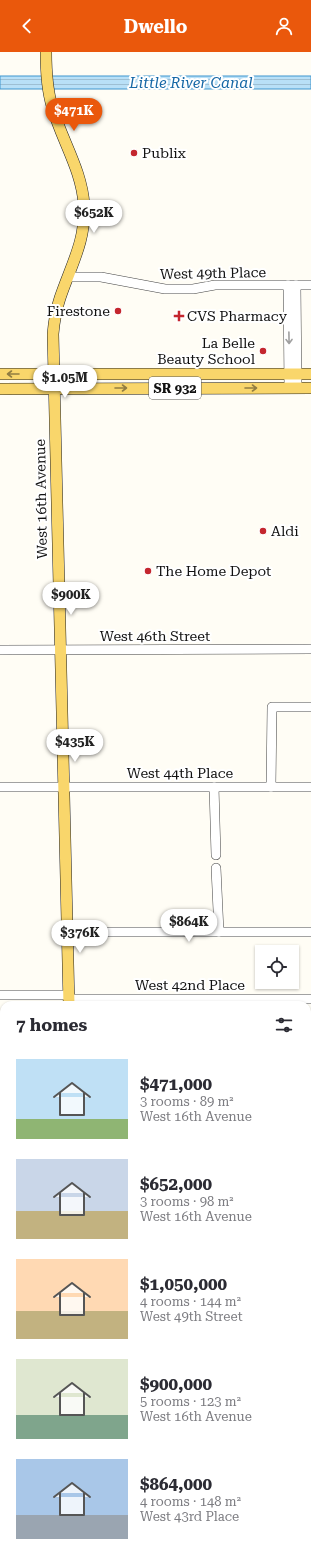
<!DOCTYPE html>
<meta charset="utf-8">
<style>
body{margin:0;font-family:"Roboto Serif",serif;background:#f2f2f3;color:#2b2b33;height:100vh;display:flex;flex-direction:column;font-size:15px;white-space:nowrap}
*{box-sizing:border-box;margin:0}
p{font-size:13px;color:#7c7c81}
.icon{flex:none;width:22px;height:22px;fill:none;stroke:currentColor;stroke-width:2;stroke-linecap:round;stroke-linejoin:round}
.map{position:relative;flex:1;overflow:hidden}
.panel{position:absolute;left:0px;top:949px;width:311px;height:556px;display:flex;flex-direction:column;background:#fff;border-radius:12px 12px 0 0;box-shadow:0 1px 3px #0004}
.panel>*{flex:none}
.tools{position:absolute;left:255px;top:893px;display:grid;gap:8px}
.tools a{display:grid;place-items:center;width:44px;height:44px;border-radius:0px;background:#fff;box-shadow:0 1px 3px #0004;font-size:20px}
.price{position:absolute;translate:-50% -34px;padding:0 9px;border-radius:14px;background:#fff;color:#222;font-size:13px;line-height:26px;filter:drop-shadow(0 1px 2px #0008)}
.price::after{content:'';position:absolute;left:50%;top:24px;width:12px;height:9px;margin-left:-6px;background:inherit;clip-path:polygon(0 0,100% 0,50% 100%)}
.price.selected{background:#ea580c;color:#fff}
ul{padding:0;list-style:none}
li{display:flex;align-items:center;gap:12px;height:100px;padding:0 16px}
li span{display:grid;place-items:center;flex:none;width:112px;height:80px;border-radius:0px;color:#555}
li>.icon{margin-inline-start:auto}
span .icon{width:48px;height:48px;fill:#fffc;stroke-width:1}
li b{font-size:17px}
h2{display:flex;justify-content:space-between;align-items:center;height:48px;padding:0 16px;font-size:17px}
header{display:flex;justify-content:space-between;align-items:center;height:52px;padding:0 16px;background:#ea580c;color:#fff;font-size:18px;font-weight:700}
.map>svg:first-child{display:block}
</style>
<header><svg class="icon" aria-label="back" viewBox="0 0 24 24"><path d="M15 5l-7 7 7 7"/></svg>Dwello<svg class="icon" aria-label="person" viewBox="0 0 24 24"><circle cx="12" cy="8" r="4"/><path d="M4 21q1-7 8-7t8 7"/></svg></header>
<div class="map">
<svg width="311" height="1505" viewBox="0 0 311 1505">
<defs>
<pattern id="water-rules" width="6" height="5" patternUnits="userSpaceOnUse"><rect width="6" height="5" fill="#b9e0f7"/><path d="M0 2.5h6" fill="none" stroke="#9ebfd3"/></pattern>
</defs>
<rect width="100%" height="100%" fill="#fffdf5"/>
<rect fill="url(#water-rules)" stroke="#3f96cf" x="0" y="24" width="311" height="13"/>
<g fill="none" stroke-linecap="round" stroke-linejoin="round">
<g stroke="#444" stroke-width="10">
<g id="minor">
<polyline points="68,225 101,225 165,237 193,237 215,233 311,233"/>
<polyline points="288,233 289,336"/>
<polyline points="296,233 297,336"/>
<polyline points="0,598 311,597"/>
<polyline points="0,735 311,735"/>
<polyline points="214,735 216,803"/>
<polyline points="271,735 272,655 311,655"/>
<polyline points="216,816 219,880"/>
<polyline points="68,880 311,880"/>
<polyline points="0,943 69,943"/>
<polyline points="69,947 311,947"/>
<polyline points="0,1013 4,1013"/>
<polyline points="307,1016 311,1016"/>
<polyline points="0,1097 4,1097"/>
<polyline points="307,1097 311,1097"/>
<polyline points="0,1177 4,1177"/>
<polyline points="307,1179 311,1179"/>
<polyline points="0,1244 4,1244"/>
<polyline points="307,1250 311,1250"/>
<polyline points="0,1312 4,1312"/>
<polyline points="307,1318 311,1318"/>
<polyline points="0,1457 4,1457"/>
<polyline points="307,1458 311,1458"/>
</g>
</g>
<g stroke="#222" stroke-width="12">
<g id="major">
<path d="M46 0C46 18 47 37 52 54 61 87 82 118 84 153 86 189 71 213 60 246 56 258 54 270 53 282L69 953"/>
<polyline points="0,322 311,322"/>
<polyline points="0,337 311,336"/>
<polyline points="83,1501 84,1505"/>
</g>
</g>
<use href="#minor" stroke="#fff" stroke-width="9"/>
<use href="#major" stroke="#f9d66b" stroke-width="11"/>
</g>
<defs><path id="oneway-shaft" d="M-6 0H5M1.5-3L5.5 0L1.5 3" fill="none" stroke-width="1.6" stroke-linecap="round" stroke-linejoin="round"/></defs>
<use stroke="#a0a0a0" href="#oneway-shaft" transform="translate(289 286) rotate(89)"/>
<g stroke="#917d42">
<use href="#oneway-shaft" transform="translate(13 322) rotate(180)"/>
<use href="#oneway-shaft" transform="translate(121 336)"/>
<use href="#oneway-shaft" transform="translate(251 336)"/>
</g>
<g fill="#c4262e" stroke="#fff" stroke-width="1.5">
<circle cx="134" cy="101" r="4"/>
<circle cx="118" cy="259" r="4"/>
<path d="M177 258h4v4h4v4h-4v4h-4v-4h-4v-4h4z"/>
<circle cx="263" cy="299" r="4"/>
<circle cx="263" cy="479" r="4"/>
<circle cx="148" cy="519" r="4"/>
</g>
<g text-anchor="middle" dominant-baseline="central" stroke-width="4" stroke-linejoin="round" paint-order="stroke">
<rect fill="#fff" stroke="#585858" stroke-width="1" x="149" y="325" width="52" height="22" rx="3"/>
<g font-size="13" font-weight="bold" fill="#111">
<text x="175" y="336">SR 932</text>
</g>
<g font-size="14" fill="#111" stroke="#fff" text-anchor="start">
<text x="142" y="101">Publix</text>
<text x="110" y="259" text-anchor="end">Firestone</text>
<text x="187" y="264">CVS Pharmacy</text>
<text x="255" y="291" text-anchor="end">La Belle<tspan x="255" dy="16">Beauty School</tspan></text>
<text x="271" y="479">Aldi</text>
<text x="156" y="519">The Home Depot</text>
</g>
<g font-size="14" fill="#111" stroke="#fff">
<text transform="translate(213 221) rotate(-1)">West 49th Place</text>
<text transform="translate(41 447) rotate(-91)">West 16th Avenue</text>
<text x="155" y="584">West 46th Street</text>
<text x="180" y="721">West 44th Place</text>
<text x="190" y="933">West 42nd Place</text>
</g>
<g font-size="15" font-style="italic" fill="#1768a6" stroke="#fff">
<text x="191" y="31">Little River Canal</text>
</g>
</g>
</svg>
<div class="tools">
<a><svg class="icon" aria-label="locate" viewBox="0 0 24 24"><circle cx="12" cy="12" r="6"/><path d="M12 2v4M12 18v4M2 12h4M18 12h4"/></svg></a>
</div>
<b class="price selected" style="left:74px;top:80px">$471K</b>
<b class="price" style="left:94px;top:182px">$652K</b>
<b class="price" style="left:65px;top:347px">$1.05M</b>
<b class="price" style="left:71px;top:564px">$900K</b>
<b class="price" style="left:75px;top:711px">$435K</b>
<b class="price" style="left:189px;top:891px">$864K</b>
<b class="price" style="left:80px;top:902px">$376K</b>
<section class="panel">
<h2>7 homes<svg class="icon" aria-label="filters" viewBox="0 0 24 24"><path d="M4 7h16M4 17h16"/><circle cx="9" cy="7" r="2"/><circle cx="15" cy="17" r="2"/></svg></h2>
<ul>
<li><span style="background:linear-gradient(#bfe0f5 75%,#8fb573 0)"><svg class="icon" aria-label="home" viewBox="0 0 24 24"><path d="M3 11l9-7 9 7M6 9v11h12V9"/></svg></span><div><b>$471,000</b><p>3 rooms · 89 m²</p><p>West 16th Avenue</p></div></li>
<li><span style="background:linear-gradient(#c9d6e8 65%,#c2b280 0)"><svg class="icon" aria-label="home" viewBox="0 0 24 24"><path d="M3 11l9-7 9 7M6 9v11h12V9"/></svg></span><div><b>$652,000</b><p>3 rooms · 98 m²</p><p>West 16th Avenue</p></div></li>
<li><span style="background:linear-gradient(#ffd9b3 65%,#c2b280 0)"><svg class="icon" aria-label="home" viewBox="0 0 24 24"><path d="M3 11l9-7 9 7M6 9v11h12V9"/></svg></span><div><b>$1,050,000</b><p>4 rooms · 144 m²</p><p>West 49th Street</p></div></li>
<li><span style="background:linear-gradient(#dfe7d0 70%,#7fa58c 0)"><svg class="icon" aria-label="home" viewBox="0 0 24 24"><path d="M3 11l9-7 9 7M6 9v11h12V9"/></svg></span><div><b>$900,000</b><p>5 rooms · 123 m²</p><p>West 16th Avenue</p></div></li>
<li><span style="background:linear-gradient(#a9c7e8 70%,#9aa5b1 0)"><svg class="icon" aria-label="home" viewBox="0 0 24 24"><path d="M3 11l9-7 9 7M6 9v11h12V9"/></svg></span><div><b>$864,000</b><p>4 rooms · 148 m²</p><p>West 43rd Place</p></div></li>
</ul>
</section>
</div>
